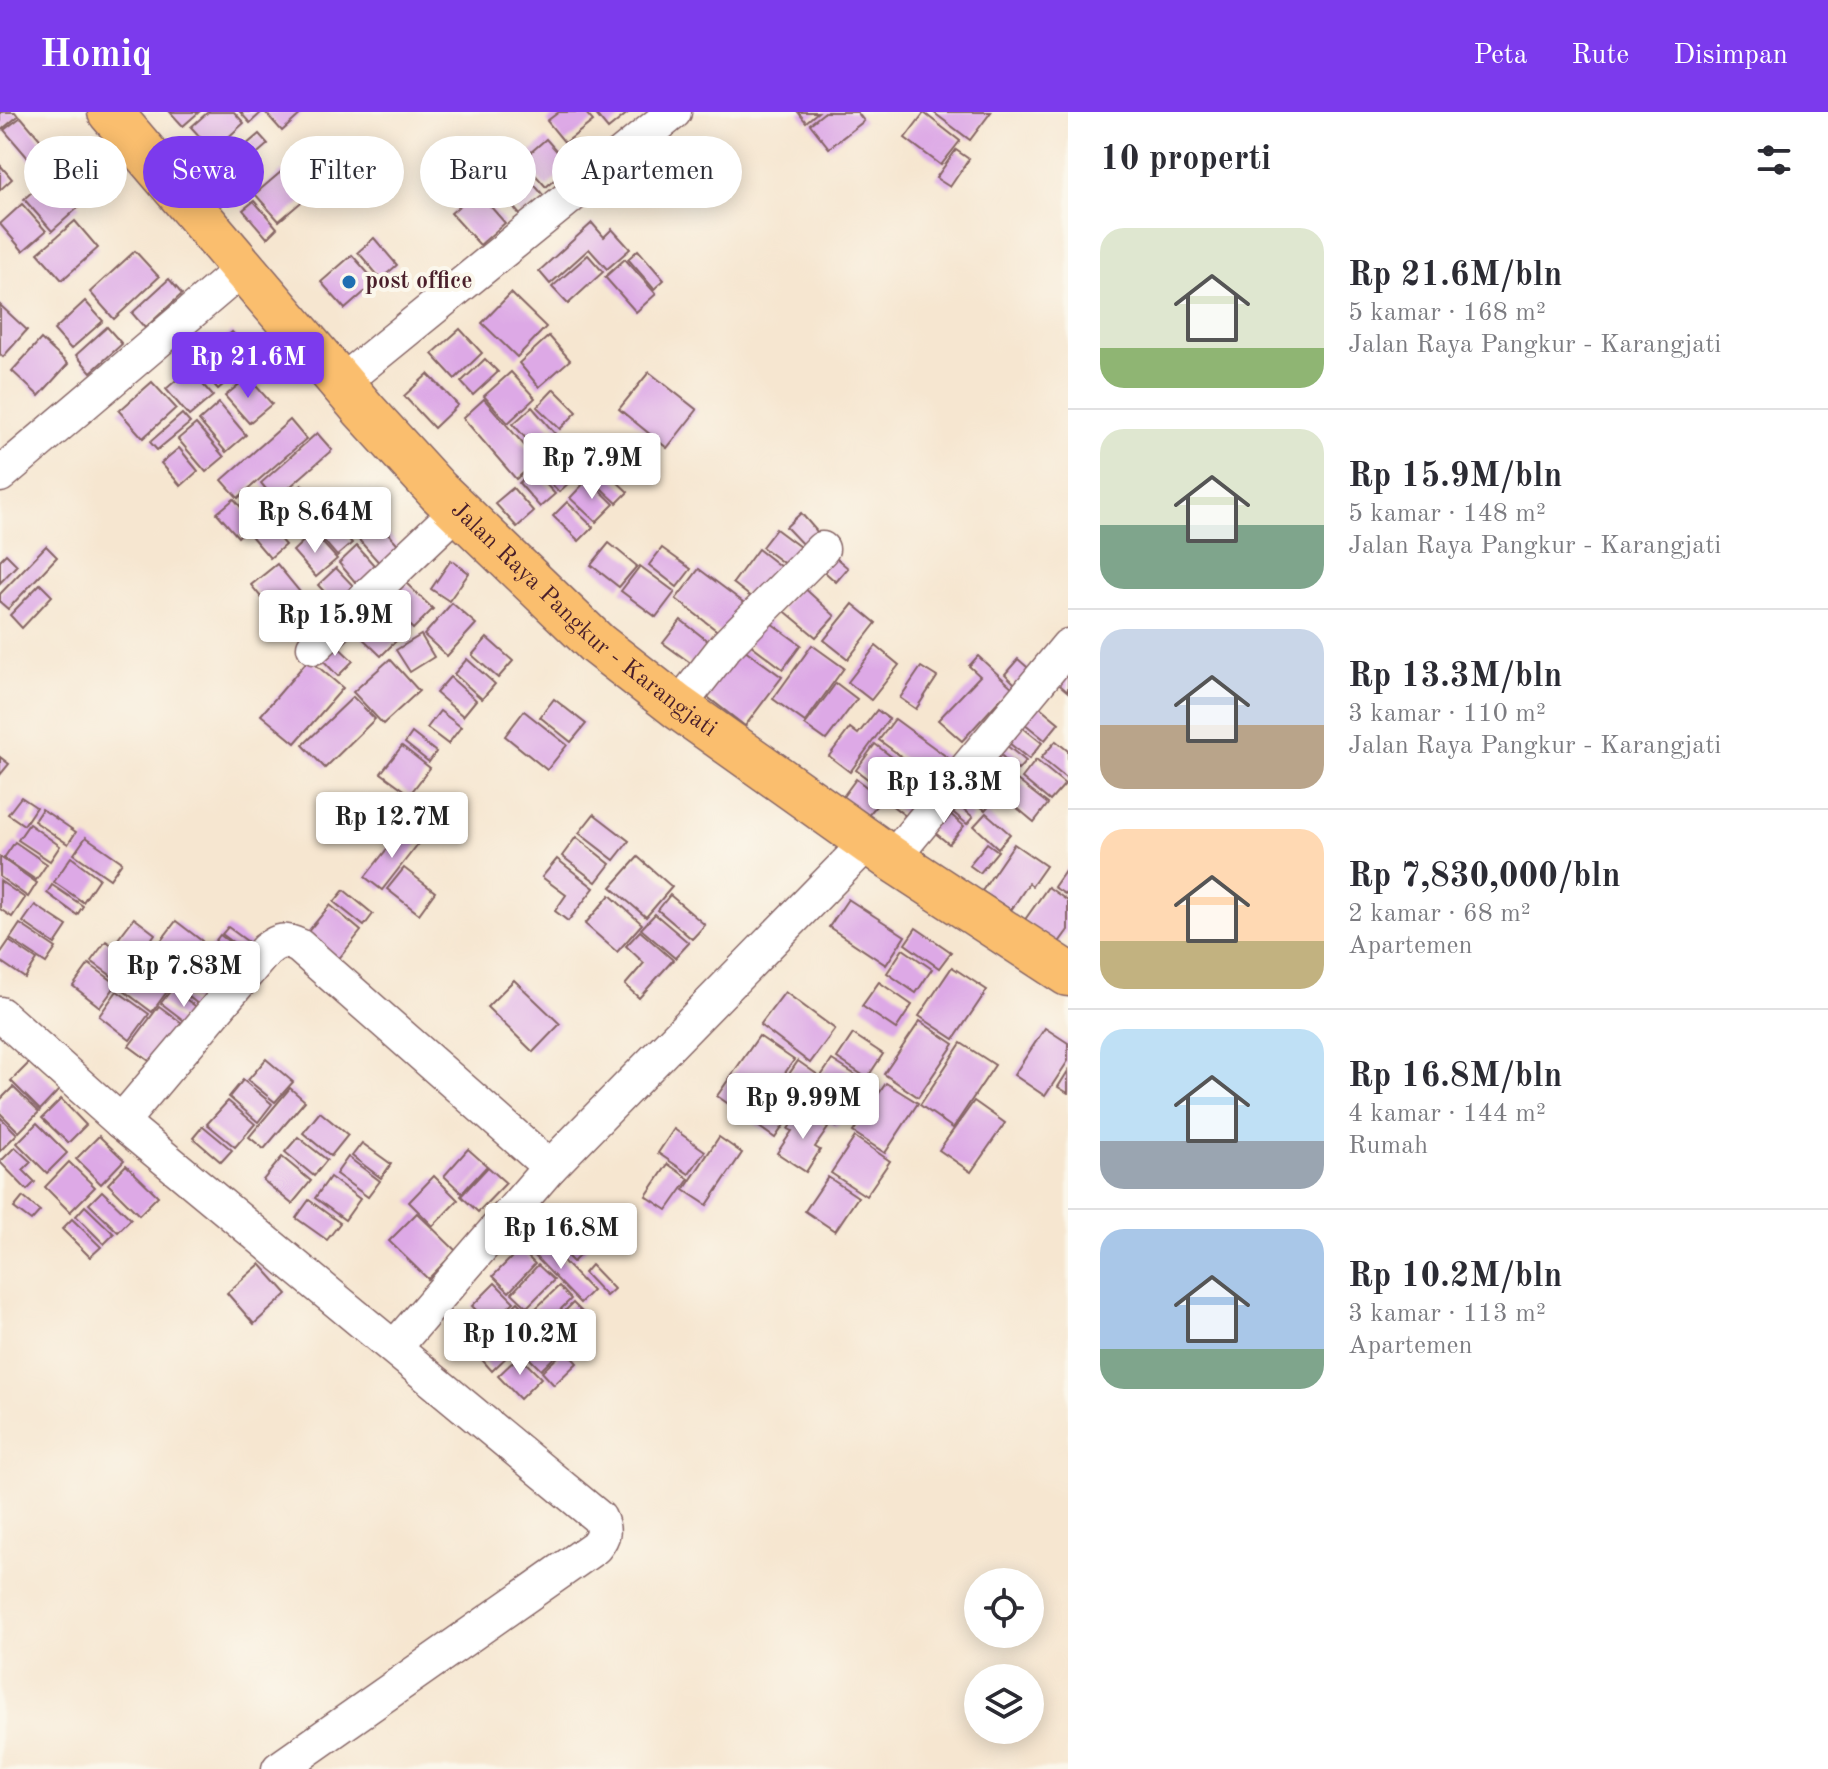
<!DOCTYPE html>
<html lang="id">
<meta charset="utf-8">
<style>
body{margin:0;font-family:"Old Standard TT",serif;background:#f7f7f7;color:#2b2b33;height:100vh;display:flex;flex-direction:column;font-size:30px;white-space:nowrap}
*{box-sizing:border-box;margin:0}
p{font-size:26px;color:#7c7c81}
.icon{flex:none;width:44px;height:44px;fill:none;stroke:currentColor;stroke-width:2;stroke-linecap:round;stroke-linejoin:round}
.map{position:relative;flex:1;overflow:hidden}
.sheet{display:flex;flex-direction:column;background:#fff;width:760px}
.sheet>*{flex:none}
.banner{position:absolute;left:24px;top:24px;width:760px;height:72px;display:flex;gap:16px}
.controls{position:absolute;left:964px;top:1456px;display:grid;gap:16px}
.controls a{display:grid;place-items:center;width:80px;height:80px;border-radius:50%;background:#fff;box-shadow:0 4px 20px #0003;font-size:40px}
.price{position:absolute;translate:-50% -68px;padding:0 18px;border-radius:8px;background:#fff;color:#222;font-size:26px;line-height:52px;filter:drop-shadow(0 2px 4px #0008)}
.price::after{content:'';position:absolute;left:50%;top:48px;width:24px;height:18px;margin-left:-12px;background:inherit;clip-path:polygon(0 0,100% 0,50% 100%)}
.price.active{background:#7c3aed;color:#fff}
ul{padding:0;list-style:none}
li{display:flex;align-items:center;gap:24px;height:200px;padding:0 32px}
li+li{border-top:2px solid #e1e1e2}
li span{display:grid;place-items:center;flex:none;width:224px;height:160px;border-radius:24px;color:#555}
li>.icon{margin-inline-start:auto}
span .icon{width:96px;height:96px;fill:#fffc;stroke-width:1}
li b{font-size:34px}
h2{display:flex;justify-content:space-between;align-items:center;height:96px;padding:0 32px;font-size:34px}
.tag{padding:0 28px;border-radius:36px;background:#fff;box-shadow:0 4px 20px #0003;font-size:28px;line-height:72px}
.tag.active{background:#7c3aed;color:#fff}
header{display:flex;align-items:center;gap:48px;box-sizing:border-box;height:112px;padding:0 40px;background:#7c3aed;color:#fff}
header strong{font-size:38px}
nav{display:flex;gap:44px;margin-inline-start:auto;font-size:28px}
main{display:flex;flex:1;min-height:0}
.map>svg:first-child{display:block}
</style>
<header>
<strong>Homiq</strong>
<nav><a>Peta</a><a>Rute</a><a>Disimpan</a></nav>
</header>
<main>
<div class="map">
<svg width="1068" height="1657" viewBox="0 0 1068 1657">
<rect width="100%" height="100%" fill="#fbf7ec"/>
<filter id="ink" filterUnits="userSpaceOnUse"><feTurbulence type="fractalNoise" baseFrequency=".0125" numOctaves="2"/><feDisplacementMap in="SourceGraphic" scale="16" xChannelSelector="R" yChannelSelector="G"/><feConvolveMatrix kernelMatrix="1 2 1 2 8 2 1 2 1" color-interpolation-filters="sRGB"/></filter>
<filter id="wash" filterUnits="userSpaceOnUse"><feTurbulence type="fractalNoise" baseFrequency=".006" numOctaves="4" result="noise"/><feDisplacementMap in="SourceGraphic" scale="32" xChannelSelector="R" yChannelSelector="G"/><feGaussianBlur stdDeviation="1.8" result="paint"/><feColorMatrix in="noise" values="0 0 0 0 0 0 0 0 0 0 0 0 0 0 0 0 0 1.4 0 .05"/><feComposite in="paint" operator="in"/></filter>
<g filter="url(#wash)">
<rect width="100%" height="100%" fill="#f6e6d0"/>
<g id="blocks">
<g fill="#dda9e6">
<polygon points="0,0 15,0 18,4 0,19"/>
<polygon points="170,0 199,0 183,14"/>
<polygon points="208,0 234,0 244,11 213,39 191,15"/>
<polygon points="240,0 262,0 250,11"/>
<polygon points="265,0 303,0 282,19"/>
<polygon points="559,0 585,0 593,9 565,31 547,9"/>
<polygon points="594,0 629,0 608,17"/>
<polygon points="798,0 818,0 806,10"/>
<polygon points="825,0 857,0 864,9 829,36 810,12"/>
<polygon points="933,0 991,0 970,28"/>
<polygon points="924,1 960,29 941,53 905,26"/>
<polygon points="21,5 50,39 34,53 4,18"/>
<polygon points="259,22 268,32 221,73 204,54 231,29 239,39"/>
<polygon points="546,27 570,54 546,75 522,48"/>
<polygon points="308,34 334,65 310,85 284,55"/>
<polygon points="956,38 969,47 950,75 936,66"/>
<polygon points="515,51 544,84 521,104 492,70"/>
<polygon points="0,53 12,67 0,78"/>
<polygon points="282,59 306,86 279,109 255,82"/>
<polygon points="52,62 80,94 52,119 24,87"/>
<polygon points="477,79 505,111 480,133 451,101"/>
<polygon points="254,89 277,116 267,126 243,98"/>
<polygon points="22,92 46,119 23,139 0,112"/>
<polygon points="75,109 98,136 62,168 38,141"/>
<polygon points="592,111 604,125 612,117 630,137 607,157 589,137 550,172 539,159"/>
<polygon points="374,126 397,153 381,167 358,140"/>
<polygon points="638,138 664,168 654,177 628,147"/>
<polygon points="135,139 159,165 114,207 90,180"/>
<polygon points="352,143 376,170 345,197 321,170"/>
<polygon points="588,143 603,160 568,192 552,175"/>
<polygon points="625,147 656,182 636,200 605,165"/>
<polygon points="169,167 182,182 145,216 132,201"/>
<polygon points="511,181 546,215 517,245 482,211"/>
<polygon points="85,189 103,209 71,237 54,218"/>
<polygon points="0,193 27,218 3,245 0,242"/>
<polygon points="107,215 122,232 91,260 76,243"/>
<polygon points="460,217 482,241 455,267 432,242"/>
<polygon points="232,220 253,244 243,252 222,229"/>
<polygon points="549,224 570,248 539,275 519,251"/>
<polygon points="41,227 68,252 39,284 12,259"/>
<polygon points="218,232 241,258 218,277 195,251"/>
<polygon points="485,247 498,260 473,283 461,270"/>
<polygon points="189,257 213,284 189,304 166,277"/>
<polygon points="511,260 535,286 508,311 484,284"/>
<polygon points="649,260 697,298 667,336 619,297"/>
<polygon points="428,262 458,293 434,316 404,284"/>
<polygon points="248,265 272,292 249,311 225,284"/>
<polygon points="152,270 176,296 143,326 119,299"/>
<polygon points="554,277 577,300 560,317 537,295"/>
<polygon points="484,287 538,349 516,367 463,306"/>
<polygon points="219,291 246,323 226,340 199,309"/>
<polygon points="532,295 557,324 538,340 513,312"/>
<polygon points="182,302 190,311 157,338 150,330"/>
<polygon points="290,308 306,327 238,386 222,368"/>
<polygon points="196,312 224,345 206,360 178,327"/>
<polygon points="317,321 332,338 275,388 261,371"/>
<polygon points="565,329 589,355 576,367 552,341"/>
<polygon points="179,336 198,359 181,374 161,351"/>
<polygon points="551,343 573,367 559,380 537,356"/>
<polygon points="600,354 628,380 617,391 589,365"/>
<polygon points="533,358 555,382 540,395 519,371"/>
<polygon points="588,367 614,392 596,410 570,386"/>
<polygon points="302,373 352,431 337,444 287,386"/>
<polygon points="513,376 534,400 517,415 495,391"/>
<polygon points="234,387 254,410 238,425 217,401"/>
<polygon points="567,390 593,415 579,429 553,404"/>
<polygon points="801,401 820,423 806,436 786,415"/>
<polygon points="379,411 403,438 383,455 359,428"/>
<polygon points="267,412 285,433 270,446 252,425"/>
<polygon points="776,417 804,438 790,456 762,435"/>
<polygon points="313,420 337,447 316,465 293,439"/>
<polygon points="609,431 637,454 619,475 591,453"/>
<polygon points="46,434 57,445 8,497 0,490 0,482"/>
<polygon points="357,434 381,461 362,478 339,451"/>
<polygon points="662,436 691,457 677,475 649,453"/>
<polygon points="758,437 786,459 761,493 733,471"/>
<polygon points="829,440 848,456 836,470 817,453"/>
<polygon points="6,442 17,453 0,471 0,448"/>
<polygon points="451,448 469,461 449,489 431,477"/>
<polygon points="277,452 300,480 274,501 251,473"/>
<polygon points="640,454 675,480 656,505 621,479"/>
<polygon points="336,456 360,481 341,498 318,473"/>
<polygon points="699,457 747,493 724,524 676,487"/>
<polygon points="403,468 433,497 413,517 383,488"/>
<polygon points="40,472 52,484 22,516 10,503"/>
<polygon points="801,473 835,504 816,525 781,496"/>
<polygon points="452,491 476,512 447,544 424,523"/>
<polygon points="853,492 876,511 848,547 824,528"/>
<polygon points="379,495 405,520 381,544 356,520"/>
<polygon points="764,506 801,533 783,557 746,529"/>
<polygon points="681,508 709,530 692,552 663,531"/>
<polygon points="421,523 434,545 410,560 396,538"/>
<polygon points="487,526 513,549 498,566 472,543"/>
<polygon points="332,529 353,549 338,564 318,543"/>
<polygon points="812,533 844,556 805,610 773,587"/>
<polygon points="876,534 899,553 871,588 848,570"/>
<polygon points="741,535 782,565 745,614 705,583"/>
<polygon points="978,544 1015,578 1006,588 1002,585 962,629 938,608 980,564 969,554"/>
<polygon points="309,547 343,576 295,631 261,603"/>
<polygon points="390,547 419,579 383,612 353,580"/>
<polygon points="467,547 495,572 482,587 454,562"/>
<polygon points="1018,547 1035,562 1021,578 1005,562"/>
<polygon points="1068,554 1068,580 1055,569"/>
<polygon points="921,555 937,565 916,597 900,586"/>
<polygon points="450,565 476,588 463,604 436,581"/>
<polygon points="836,571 857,587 826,628 805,613"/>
<polygon points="353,585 375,607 325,656 303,633"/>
<polygon points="1029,586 1059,611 1045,628 1014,603"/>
<polygon points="554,587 586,612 571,630 540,605"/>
<polygon points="877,598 889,607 850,660 829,644 850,616 858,622"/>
<polygon points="440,599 461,615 448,632 427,616"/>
<polygon points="524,599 567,633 547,658 505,624"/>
<polygon points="895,607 951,648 936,670 879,628"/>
<polygon points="1012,607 1042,631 1029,647 999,623"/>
<polygon points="412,621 436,640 429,650 405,631"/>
<polygon points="996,625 1026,649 1018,658 989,633"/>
<polygon points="1056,629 1068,639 1068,668 1041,646"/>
<polygon points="875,632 906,656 887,682 856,658"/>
<polygon points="402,634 430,656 410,682 381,661"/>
<polygon points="988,638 1014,660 1002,676 974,653"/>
<polygon points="0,645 9,652 0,663"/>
<polygon points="1036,648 1065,672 1050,689 1022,666"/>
<polygon points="910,656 931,672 907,705 885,688"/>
<polygon points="971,658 999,682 985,698 957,675"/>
<polygon points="856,667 882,687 867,705 842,686"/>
<polygon points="1017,668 1048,692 1034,710 1004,685"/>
<polygon points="21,685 36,695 24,713 8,702"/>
<polygon points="949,685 973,705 967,712 943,692"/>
<polygon points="940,693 964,714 949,732 924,712"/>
<polygon points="42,697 76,720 68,732 34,709"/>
<polygon points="986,701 1010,722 998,736 974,714"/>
<polygon points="594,702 629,729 614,748 579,721"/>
<polygon points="29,712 60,734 50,749 18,728"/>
<polygon points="401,719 418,732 382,778 365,765"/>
<polygon points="86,725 122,750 110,767 74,742"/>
<polygon points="576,725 610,752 596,770 562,744"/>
<polygon points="15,730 47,752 36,768 4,746"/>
<polygon points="987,731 998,739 980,761 969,753"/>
<polygon points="1014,732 1046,754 1032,774 1029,771 1011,798 982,779"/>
<polygon points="0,745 37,771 28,785 0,765"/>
<polygon points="71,745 99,766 83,790 54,770"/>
<polygon points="638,745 672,775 646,805 611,775"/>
<polygon points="557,747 594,776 568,809 555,799 566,783 542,765"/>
<polygon points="1068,755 1068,784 1054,775"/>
<polygon points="404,756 435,780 419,802 387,777"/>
<polygon points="0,769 25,786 12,805 0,797"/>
<polygon points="52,773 83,794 77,803 47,781"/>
<polygon points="1048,775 1068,789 1068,818 1057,833 1024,809"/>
<polygon points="344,778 373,802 364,814 334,790"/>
<polygon points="610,783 642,812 617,840 585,812"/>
<polygon points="670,783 705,813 692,827 658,798"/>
<polygon points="848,787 905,824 886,853 829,815"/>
<polygon points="35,793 67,814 55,832 23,810"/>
<polygon points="330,793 361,819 333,854 301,828"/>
<polygon points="655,802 689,831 675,846 641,817"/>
<polygon points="134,806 155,822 140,843 118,827"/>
<polygon points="176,809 202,829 187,850 160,830"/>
<polygon points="20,812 56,836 46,851 10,827"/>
<polygon points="228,815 251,832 246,840 222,822"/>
<polygon points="916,816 951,840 939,856 905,832"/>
<polygon points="640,819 673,848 639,886 625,873 644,851 626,834"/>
<polygon points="220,823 242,839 223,864 201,848"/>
<polygon points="9,829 37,848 25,866 0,849 0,842"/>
<polygon points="106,829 135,849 120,870 91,849"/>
<polygon points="153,834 182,856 173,869 143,847"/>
<polygon points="903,837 932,857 916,881 887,861"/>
<polygon points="194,848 228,876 208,900 174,873"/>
<polygon points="139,850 171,874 152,900 120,876"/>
<polygon points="89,852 117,872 100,895 73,874"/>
<polygon points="952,855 987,878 954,927 919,904"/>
<polygon points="514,868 560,912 533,940 487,895"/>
<polygon points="879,870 912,893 896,917 862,894"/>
<polygon points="172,877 206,902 195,917 161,891"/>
<polygon points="117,879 149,902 130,928 99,904"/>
<polygon points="785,880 835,917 810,951 760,913"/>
<polygon points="159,894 186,914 156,954 129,934"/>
<polygon points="920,909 954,932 918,985 884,962"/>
<polygon points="1045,916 1068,931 1068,949 1045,984 1014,963"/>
<polygon points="853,922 883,942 867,966 837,946"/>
<polygon points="759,924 794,948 752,1008 717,984"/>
<polygon points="961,931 995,953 953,1016 920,993"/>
<polygon points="266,947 293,970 275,990 248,968"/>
<polygon points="832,948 862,967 847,990 817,970"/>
<polygon points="798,949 818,963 775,1026 755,1012"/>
<polygon points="30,950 59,978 40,998 11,969"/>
<polygon points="1068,959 1068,981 1058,975"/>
<polygon points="243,968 272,992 258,1010 229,985"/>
<polygon points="815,971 850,994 836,1015 802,992"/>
<polygon points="886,971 918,991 885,1041 853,1020"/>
<polygon points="13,975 39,1000 19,1020 0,1001 0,988"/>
<polygon points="290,976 305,989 264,1037 249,1025"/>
<polygon points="61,987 86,1013 68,1031 42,1006"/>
<polygon points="228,989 255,1012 235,1035 207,1012"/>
<polygon points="974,989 1005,1011 971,1060 939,1038"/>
<polygon points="801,998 828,1016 815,1035 820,1038 806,1060 777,1041 792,1019 788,1017"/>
<polygon points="320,1000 348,1023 331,1044 303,1021"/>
<polygon points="0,1005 17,1022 0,1039"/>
<polygon points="37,1011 67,1041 47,1061 17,1031"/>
<polygon points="203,1014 232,1038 221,1050 193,1026"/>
<polygon points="674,1017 705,1039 689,1062 658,1041"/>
<polygon points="99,1024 124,1048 101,1072 76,1047"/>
<polygon points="298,1025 327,1048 314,1064 285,1040"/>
<polygon points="719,1025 742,1041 707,1093 684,1078"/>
<polygon points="855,1025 890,1049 866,1084 831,1061"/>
<polygon points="362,1031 391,1052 381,1066 352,1044"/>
<polygon points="15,1035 31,1050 23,1058 35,1070 27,1078 0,1050"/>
<polygon points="468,1037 487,1054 462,1081 444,1064"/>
<polygon points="282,1045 311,1069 292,1092 263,1068"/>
<polygon points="348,1045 380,1069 368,1085 336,1062"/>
<polygon points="69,1050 95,1075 70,1100 45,1075"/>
<polygon points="668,1052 689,1067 667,1098 646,1084"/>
<polygon points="126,1053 158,1084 139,1103 108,1072"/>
<polygon points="488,1055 506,1071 478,1100 461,1084"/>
<polygon points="434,1064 458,1088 433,1114 409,1090"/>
<polygon points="330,1065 360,1087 345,1108 315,1086"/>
<polygon points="828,1065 858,1085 835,1119 805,1099"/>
<polygon points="102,1079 131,1107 118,1120 89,1092"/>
<polygon points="23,1085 40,1099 31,1109 14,1096"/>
<polygon points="309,1088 340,1111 327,1128 296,1106"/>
<polygon points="85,1094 114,1122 104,1132 76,1104"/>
<polygon points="417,1101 456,1139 428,1167 389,1129"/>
<polygon points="72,1107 101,1135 90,1145 62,1117"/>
<polygon points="562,1108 588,1135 573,1150 547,1123"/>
<polygon points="542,1127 592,1179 580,1191 530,1139"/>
<polygon points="520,1137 535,1152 509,1180 493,1164"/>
<polygon points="260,1152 287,1182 254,1212 227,1181"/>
<polygon points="538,1153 554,1168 527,1195 512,1181"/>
<polygon points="591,1153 614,1177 606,1184 584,1161"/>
<polygon points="495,1171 514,1190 490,1212 472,1194"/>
<polygon points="559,1174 571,1187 546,1212 533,1199"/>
<polygon points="518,1190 531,1204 508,1227 495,1213"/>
<polygon points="573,1191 586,1204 562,1228 549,1215"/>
<polygon points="475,1199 495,1219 467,1246 447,1225"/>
<polygon points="498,1220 515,1237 492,1259 476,1241"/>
<polygon points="551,1221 565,1235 541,1258 527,1244"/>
<polygon points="565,1238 577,1251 554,1273 542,1260"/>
<polygon points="519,1244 541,1266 520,1287 498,1264"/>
</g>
</g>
</g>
<g filter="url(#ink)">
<use href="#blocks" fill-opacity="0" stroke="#866565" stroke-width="2"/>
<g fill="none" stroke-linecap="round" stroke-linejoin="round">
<g stroke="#866565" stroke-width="37">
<g id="minor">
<polyline points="341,271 674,0"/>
<polyline points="0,363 242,157"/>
<polyline points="314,535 458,398"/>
<polyline points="678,595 725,535 822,437"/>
<polyline points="892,747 1068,534"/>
<path d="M0 902 121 1010 599 1406C605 1418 604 1424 595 1435L279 1657"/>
<path d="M121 1010 266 838C279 828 284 827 299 834L550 1055"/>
<polyline points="395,1235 550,1055 869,729"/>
</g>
</g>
<g stroke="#866565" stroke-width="47">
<g id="major">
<path id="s1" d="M110 0 364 298 438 379 597 532 678 595 892 747 1068 862"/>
</g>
</g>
<use href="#minor" stroke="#fff" stroke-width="34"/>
<use href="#major" stroke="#fabe6e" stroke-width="44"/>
</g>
</g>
<circle fill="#1f6fb2" stroke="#fbf7ec" stroke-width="3" cx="349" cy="170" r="8"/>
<g text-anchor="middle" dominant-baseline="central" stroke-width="8" stroke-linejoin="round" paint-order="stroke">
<g font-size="24" font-weight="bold" fill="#4a1f2b" stroke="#fbf7ec" text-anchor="start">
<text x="365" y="170">post office</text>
</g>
<g font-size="24" fill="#4a1f2b" stroke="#fbf7ec">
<text stroke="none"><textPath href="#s1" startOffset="696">Jalan Raya Pangkur - Karangjati</textPath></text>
</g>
</g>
</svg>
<div class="controls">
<a><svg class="icon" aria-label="locate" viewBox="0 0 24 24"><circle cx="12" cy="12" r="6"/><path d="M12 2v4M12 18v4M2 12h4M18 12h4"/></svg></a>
<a><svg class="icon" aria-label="layers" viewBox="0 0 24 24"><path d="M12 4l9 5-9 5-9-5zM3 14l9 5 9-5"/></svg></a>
</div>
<b class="price active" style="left:248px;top:288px">Rp 21.6M</b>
<b class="price" style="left:592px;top:389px">Rp 7.9M</b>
<b class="price" style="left:315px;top:443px">Rp 8.64M</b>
<b class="price" style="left:335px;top:546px">Rp 15.9M</b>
<b class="price" style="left:944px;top:713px">Rp 13.3M</b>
<b class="price" style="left:392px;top:748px">Rp 12.7M</b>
<b class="price" style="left:184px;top:897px">Rp 7.83M</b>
<b class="price" style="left:803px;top:1029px">Rp 9.99M</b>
<b class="price" style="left:561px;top:1159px">Rp 16.8M</b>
<b class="price" style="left:520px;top:1265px">Rp 10.2M</b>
<div class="banner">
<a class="tag">Beli</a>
<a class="tag active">Sewa</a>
<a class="tag">Filter</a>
<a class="tag">Baru</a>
<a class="tag">Apartemen</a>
</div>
</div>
<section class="sheet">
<h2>10 properti<svg class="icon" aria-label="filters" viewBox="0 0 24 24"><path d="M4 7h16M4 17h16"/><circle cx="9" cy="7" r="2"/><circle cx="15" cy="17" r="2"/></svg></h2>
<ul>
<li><span style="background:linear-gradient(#dfe7d0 75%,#8fb573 0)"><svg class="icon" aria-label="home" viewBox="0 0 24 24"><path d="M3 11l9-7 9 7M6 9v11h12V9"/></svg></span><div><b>Rp 21.6M/bln</b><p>5 kamar · 168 m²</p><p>Jalan Raya Pangkur - Karangjati</p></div></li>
<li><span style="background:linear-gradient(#dfe7d0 60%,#7fa58c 0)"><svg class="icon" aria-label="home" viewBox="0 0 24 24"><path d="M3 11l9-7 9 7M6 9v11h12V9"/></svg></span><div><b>Rp 15.9M/bln</b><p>5 kamar · 148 m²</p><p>Jalan Raya Pangkur - Karangjati</p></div></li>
<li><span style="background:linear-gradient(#c9d6e8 60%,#b9a48a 0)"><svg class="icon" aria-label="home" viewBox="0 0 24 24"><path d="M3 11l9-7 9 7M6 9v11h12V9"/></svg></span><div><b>Rp 13.3M/bln</b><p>3 kamar · 110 m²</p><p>Jalan Raya Pangkur - Karangjati</p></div></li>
<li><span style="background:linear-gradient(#ffd9b3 70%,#c2b280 0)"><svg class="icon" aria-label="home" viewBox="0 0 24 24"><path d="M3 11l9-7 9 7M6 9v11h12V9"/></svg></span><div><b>Rp 7,830,000/bln</b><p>2 kamar · 68 m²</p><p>Apartemen</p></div></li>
<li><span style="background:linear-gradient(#bfe0f5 70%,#9aa5b1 0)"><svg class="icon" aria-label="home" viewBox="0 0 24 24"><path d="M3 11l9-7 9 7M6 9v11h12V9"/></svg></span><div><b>Rp 16.8M/bln</b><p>4 kamar · 144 m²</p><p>Rumah</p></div></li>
<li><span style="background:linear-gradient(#a9c7e8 75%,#7fa58c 0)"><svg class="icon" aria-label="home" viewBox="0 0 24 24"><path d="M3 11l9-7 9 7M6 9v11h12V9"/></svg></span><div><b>Rp 10.2M/bln</b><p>3 kamar · 113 m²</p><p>Apartemen</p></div></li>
</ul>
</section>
</main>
